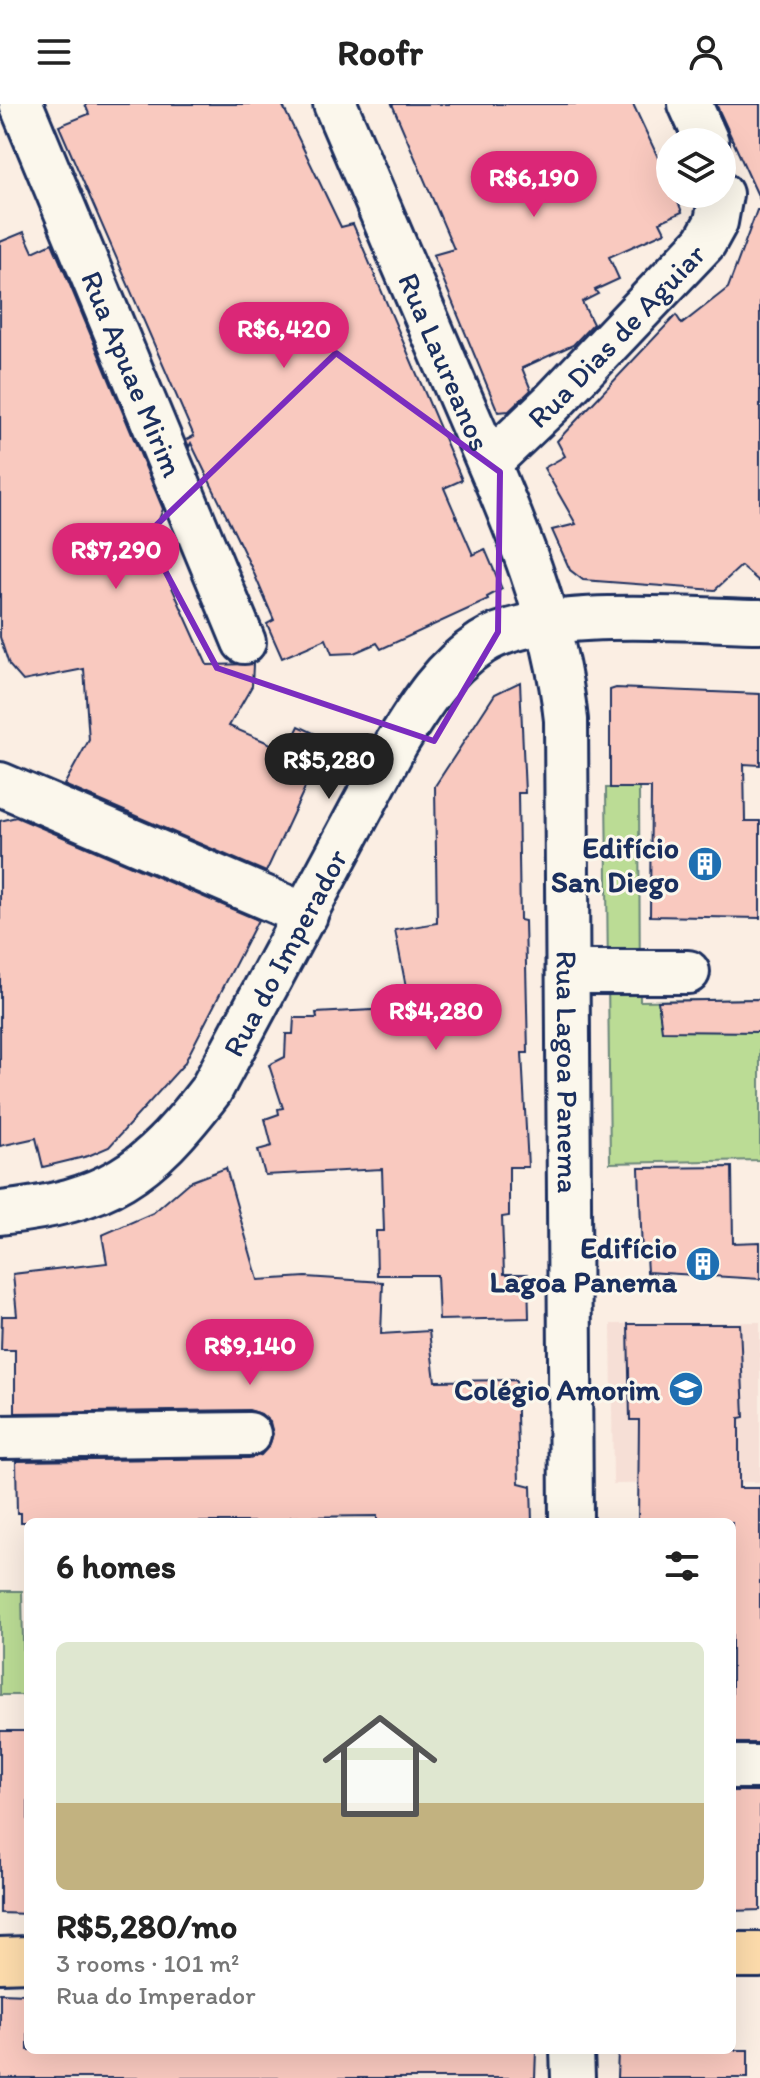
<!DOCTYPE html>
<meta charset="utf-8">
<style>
body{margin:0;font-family:Itim,sans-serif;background:#f6f6f6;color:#222;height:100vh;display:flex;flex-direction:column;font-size:30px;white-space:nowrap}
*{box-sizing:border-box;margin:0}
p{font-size:26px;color:#767676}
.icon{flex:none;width:44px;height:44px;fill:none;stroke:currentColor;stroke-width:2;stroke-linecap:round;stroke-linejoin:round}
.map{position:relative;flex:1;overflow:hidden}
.side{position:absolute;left:24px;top:1414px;width:712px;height:536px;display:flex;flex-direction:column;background:#fff;border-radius:12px;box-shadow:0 8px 32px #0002}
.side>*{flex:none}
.tools{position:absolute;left:656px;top:24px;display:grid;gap:16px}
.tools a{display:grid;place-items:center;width:80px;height:80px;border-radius:50%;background:#fff;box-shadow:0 8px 32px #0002;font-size:40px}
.price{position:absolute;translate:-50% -68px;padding:0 18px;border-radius:28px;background:#db2777;color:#fff;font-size:26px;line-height:52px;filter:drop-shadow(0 2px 4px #0008)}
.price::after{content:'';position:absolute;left:50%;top:48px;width:24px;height:18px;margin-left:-12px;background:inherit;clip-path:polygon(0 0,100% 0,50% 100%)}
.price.on{background:#222;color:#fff}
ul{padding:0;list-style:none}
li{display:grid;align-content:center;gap:16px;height:424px;padding:0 32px}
li span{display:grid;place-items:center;height:248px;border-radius:12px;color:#555}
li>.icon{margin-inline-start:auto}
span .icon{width:144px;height:144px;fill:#fffc;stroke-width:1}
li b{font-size:34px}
h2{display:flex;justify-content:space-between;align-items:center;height:96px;padding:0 32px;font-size:34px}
header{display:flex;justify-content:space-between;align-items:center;height:104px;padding:0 32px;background:#fff;font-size:36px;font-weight:800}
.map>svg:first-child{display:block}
</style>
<header><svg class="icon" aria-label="menu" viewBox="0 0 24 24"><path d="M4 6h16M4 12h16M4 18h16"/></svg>Roofr<svg class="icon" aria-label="person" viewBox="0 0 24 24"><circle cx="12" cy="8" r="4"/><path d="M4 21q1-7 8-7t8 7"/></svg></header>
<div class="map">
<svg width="760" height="1974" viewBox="0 0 760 1974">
<rect width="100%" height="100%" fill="#fbeee3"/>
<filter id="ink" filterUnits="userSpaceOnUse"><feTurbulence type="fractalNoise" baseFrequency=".0125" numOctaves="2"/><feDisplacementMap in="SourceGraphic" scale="16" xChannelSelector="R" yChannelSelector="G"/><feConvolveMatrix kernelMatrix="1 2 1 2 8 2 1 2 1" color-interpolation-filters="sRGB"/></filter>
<g filter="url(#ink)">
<polygon fill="#f6dfd6" points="760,1218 760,1378 613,1380 611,1220"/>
<g fill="#bbdc95" stroke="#6b867a" stroke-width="2">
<polygon points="606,684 639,684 640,897 760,895 760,1056 610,1059"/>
<polygon points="0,1487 22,1487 24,1591 0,1591"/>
</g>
<g fill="#f9c9bf" stroke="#1b2f5e" stroke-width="2">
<polygon points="85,0 282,0 341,123 353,120 462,376 444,384 473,451 485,445 502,485 487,493 488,496 381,545 377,539 354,549 332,550 326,535 282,554 267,520 274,516 253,467 191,339 189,343 186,336 194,332 59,22 89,10"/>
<polygon points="392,0 633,0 670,79 670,90 675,90 682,108 660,118 665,128 609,153 619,175 595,186 598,190 582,198 593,220 573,241 522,264 531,286 509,307 498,308 433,151 454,145"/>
<polygon points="716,0 760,0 760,96 717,2"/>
<polygon points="757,106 760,106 760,478 741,462 715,486 583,476 570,466 552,426 576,420 544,364 565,352 557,337 676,211 682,220 728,184"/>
<polygon points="24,128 33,148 52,139 65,169 163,405 151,437 207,561 253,560 252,582 229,622 287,647 299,622 324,634 304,686 266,768 64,681 89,636 84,565 23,577 9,561 0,533 0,138"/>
<polygon points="520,578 525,689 518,689 520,816 525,817 528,949 522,949 528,1063 509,1063 509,1112 502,1113 504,1170 528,1170 529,1214 439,1216 437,1171 377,1171 376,1127 384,1127 382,1065 265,1071 258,1046 272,1042 265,1015 279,1010 278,1005 283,1004 269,961 285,953 286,930 293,930 294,914 317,914 316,909 410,904 395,826 437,819 435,682 495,590"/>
<polygon points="616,584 760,590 760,661 744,660 745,717 760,717 760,814 650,812 651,684 610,684 610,586"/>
<polygon points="16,713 258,816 184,960 109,1043 88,1052 43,1063 36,1034 0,1042 0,717"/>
<polygon points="760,895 760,928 662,927 658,897"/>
<polygon points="732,1063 733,1139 760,1138 760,1175 647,1168 646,1152 642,1151 639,1064"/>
<polygon points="226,1064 258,1176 306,1173 383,1178 381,1230 429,1227 435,1277 516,1276 519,1379 531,1382 532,1418 377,1418 377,1412 291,1413 291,1418 21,1418 21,1409 17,1409 16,1357 249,1354 261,1351 269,1342 273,1330 270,1318 261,1310 249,1306 15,1309 15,1246 1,1246 2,1212 17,1212 13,1170 107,1159 102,1131 153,1109 189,1078"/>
<polygon points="628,1220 740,1220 744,1313 739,1314 739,1384 760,1384 760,1639 732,1639 732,1418 638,1418 639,1316 630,1316"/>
<polygon points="0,1627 28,1627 28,1810 0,1809"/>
<polygon points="732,1687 760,1687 760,1806 732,1807"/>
<polygon points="0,1889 28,1890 28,1946 536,1946 535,1974 0,1974"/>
<polygon points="618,1946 748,1946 748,1974 617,1974"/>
</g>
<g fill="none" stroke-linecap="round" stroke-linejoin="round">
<g stroke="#1b2f5e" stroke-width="48">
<g id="minor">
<path id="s1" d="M21 0 244 538"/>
<path id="s2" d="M335 0C377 98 419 197 461 295 506 400 554 502 566 616L571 1418"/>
<polyline points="690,0 707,38"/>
<path id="s3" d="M489 359 553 298 705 138 716 118 721 90"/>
<polyline points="0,680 306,811"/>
<polyline points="568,868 688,868"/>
<path id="s4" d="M0 1109C108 1097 146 1071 211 986L396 640C420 601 443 564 482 539 539 502 691 516 760 517"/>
<polyline points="0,1333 249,1330"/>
<polyline points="732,1663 760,1663"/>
<polyline points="572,1946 573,1974"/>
</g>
</g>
<g stroke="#1b2f5e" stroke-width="50">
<g id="major">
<polyline points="732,1851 760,1851"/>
<polyline points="0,1856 28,1855"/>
</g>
</g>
<use href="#minor" stroke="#fbf7ec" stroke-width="42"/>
<use href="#major" stroke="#fddcac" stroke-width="44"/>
</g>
</g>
<path fill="none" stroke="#7b2cbf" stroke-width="6" stroke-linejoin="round" d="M336 249 500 368 498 528 434 637 217 564 146 431Z"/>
<defs>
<g id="building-disc" transform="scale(1.8)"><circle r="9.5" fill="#1f6fb2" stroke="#fbf7ec"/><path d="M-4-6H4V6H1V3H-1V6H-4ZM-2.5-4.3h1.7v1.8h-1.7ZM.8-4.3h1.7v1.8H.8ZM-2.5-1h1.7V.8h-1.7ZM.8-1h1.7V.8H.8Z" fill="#fff"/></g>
<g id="school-disc" transform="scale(1.8)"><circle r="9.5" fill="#1f6fb2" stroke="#fbf7ec"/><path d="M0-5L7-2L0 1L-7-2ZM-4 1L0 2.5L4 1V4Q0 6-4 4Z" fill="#fff"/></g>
</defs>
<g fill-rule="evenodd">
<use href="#building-disc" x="705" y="760"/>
<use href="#building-disc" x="703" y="1160"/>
<use href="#school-disc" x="686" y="1285"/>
</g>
<g text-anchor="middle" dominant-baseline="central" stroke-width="6" stroke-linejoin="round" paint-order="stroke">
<g font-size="30" fill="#1b2f5e" stroke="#fbf7ec">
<text stroke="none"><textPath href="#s3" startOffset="180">Rua Dias de Aguiar</textPath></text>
<text stroke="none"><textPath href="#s2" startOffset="280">Rua Laureanos</textPath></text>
<text stroke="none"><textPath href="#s1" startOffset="292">Rua Apuae Mirim</textPath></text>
<text stroke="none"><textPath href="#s4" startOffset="410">Rua do Imperador</textPath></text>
<text stroke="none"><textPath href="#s2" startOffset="1012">Rua Lagoa Panema</textPath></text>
</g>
<g font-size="30" font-weight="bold" fill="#1b2f5e" stroke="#fbf7ec" text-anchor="end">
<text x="679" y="743">Edifício<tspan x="679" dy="34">San Diego</tspan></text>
<text x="677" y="1143">Edifício<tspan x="677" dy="34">Lagoa Panema</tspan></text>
<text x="660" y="1285">Colégio Amorim</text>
</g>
</g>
</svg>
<div class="tools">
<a><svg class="icon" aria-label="layers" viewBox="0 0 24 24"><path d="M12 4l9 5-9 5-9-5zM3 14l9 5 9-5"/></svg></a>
</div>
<b class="price" style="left:534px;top:115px">R$6,190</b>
<b class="price" style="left:284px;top:266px">R$6,420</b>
<b class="price" style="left:116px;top:487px">R$7,290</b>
<b class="price on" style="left:329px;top:697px">R$5,280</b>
<b class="price" style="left:436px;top:948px">R$4,280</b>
<b class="price" style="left:250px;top:1283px">R$9,140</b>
<section class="side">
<h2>6 homes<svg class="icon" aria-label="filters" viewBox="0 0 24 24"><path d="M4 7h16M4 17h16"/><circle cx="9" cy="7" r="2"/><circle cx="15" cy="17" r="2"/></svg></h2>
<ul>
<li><span style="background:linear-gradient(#dfe7d0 65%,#c2b280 0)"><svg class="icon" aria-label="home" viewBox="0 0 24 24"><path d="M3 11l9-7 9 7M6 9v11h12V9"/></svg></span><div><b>R$5,280/mo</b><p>3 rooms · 101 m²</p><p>Rua do Imperador</p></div></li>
</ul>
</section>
</div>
